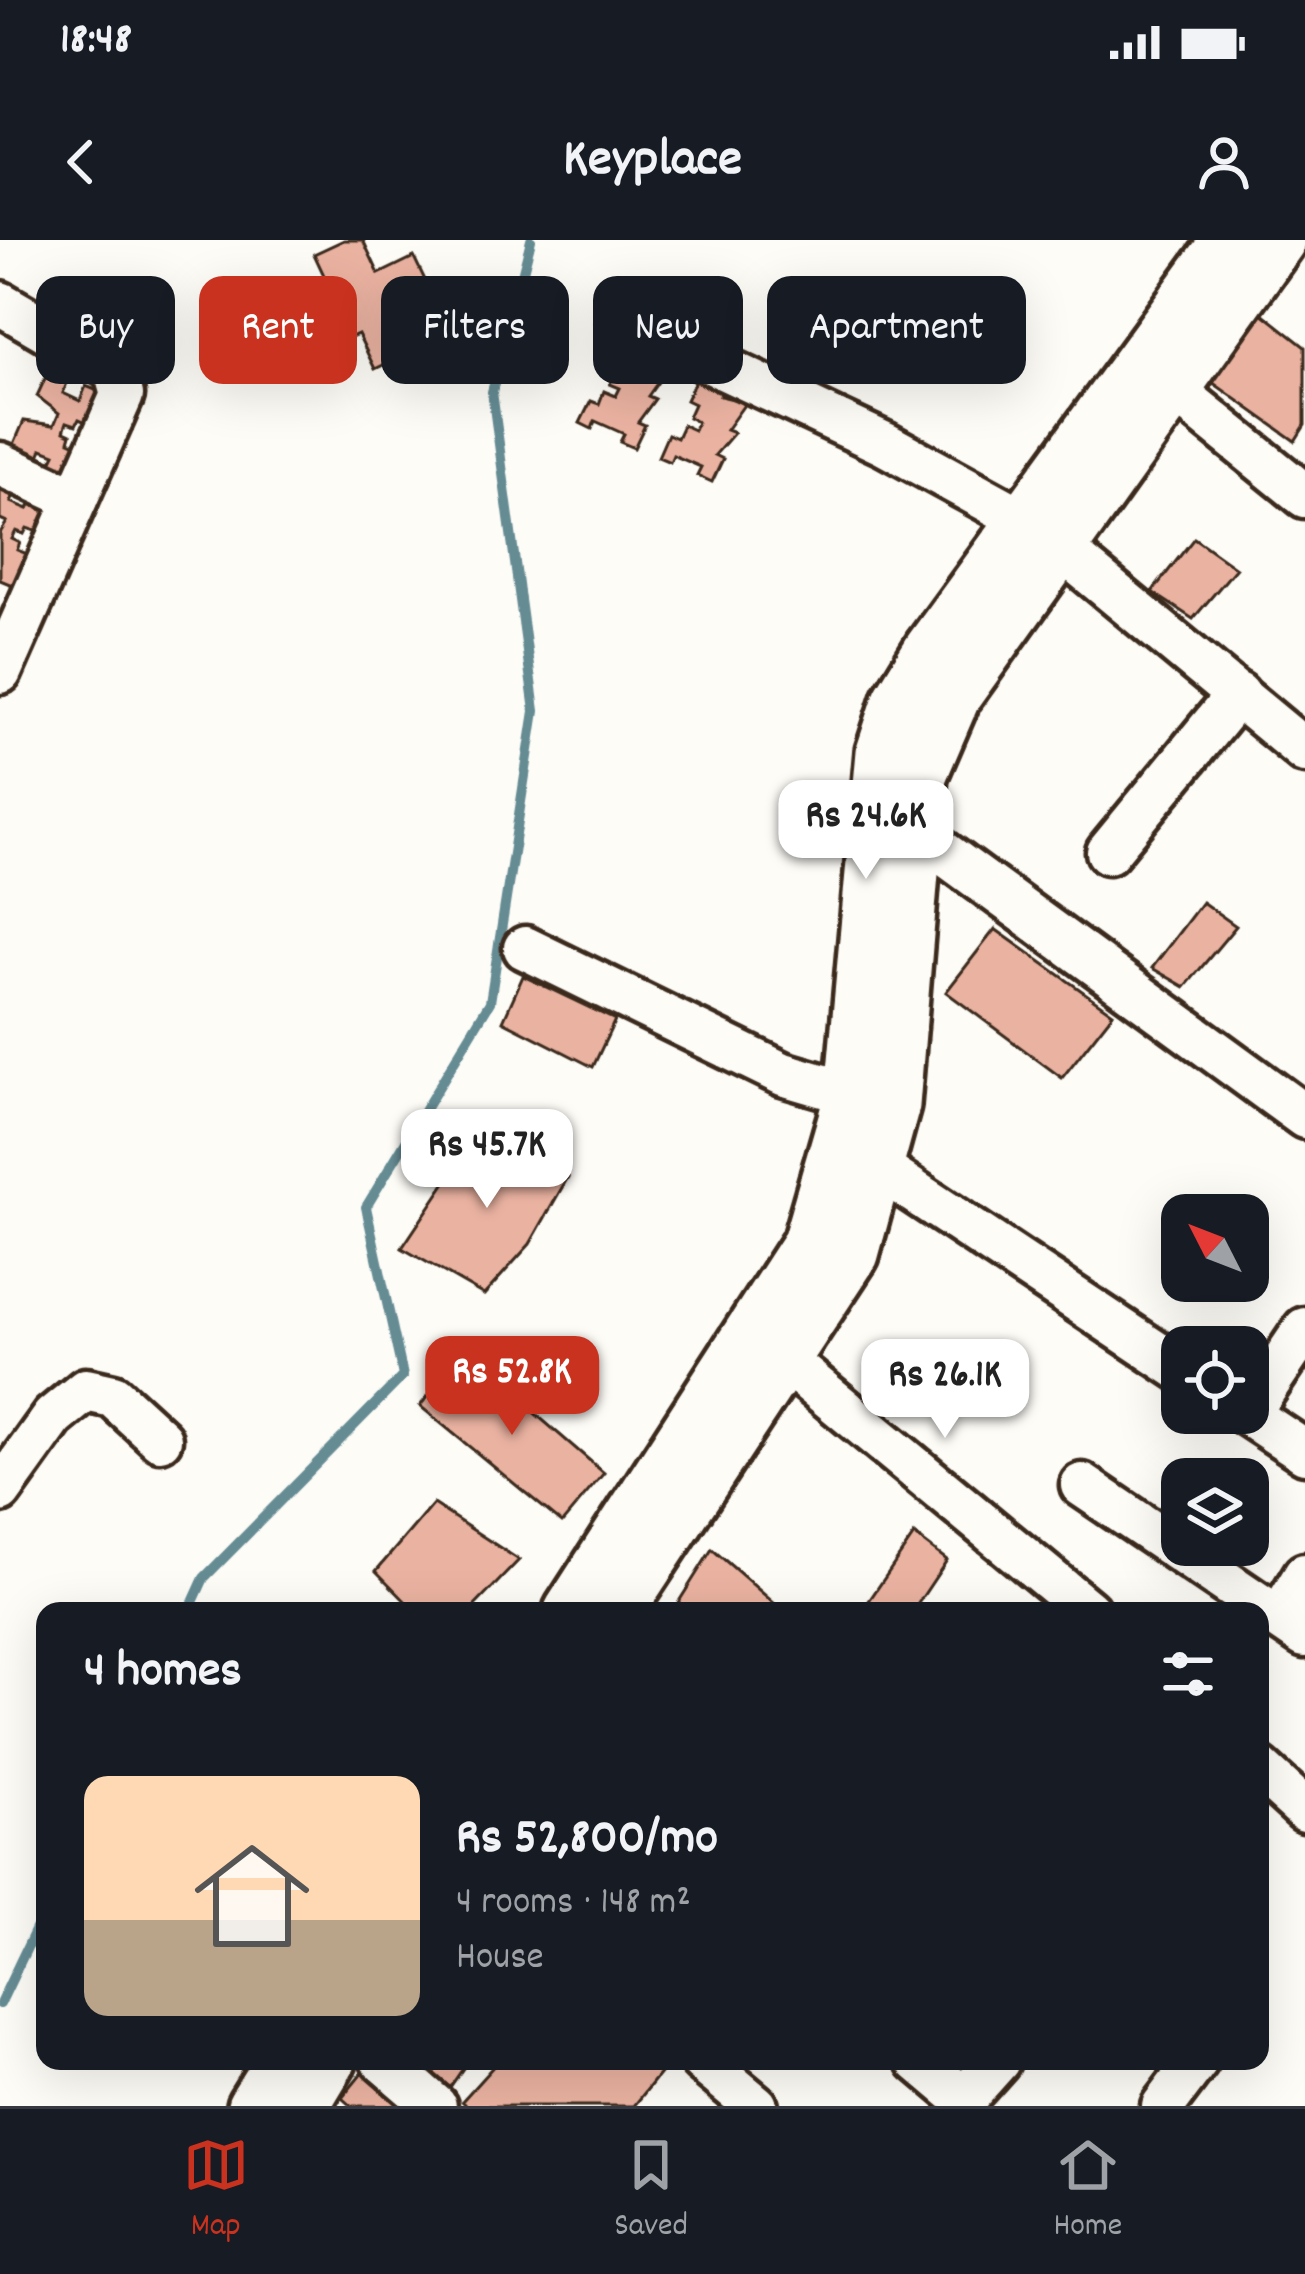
<!DOCTYPE html>
<meta charset="utf-8">
<style>
body{margin:0;font-family:Dekko,sans-serif;background:#242831;color:#f1f3f6;height:100vh;display:flex;flex-direction:column;font-size:45px;white-space:nowrap}
*{box-sizing:border-box;margin:0}
p{font-size:39px;color:#9ea1a6}
.icon{flex:none;width:66px;height:66px;fill:none;stroke:currentColor;stroke-width:2;stroke-linecap:round;stroke-linejoin:round}
.map{position:relative;flex:1;overflow:hidden}
.details{position:absolute;left:36px;top:1362px;width:1233px;height:468px;display:flex;flex-direction:column;background:#171b24;border-radius:24px;box-shadow:0 12px 48px #0002}
.details>*{flex:none}
.top-card{position:absolute;left:36px;top:36px;width:1233px;height:108px;display:flex;gap:24px}
.needle{width:78px;rotate:312deg}
.fabs{position:absolute;left:1161px;top:954px;display:grid;gap:24px}
.fabs a{display:grid;place-items:center;width:108px;height:108px;border-radius:24px;background:#171b24;box-shadow:0 12px 48px #0002;font-size:60px}
.price{position:absolute;translate:-50% -102px;padding:0 27px;border-radius:24px;background:#fff;color:#222;font-size:39px;line-height:78px;filter:drop-shadow(0 3px 6px #0008)}
.price::after{content:'';position:absolute;left:50%;top:72px;width:36px;height:27px;margin-left:-18px;background:inherit;clip-path:polygon(0 0,100% 0,50% 100%)}
.price.selected{background:#c8321e;color:#fff}
ul{padding:0;list-style:none}
li{display:flex;align-items:center;gap:36px;height:300px;padding:0 48px}
li span{display:grid;place-items:center;flex:none;width:336px;height:240px;border-radius:24px;color:#555}
li>.icon{margin-inline-start:auto}
span .icon{width:144px;height:144px;fill:#fffc;stroke-width:1}
li b{font-size:51px}
h2{display:flex;justify-content:space-between;align-items:center;height:144px;padding:0 48px;font-size:51px}
.pill{padding:0 42px;border-radius:24px;background:#171b24;box-shadow:0 12px 48px #0002;font-size:42px;line-height:108px}
.pill.selected{background:#c8321e;color:#fff}
.status{display:flex;justify-content:space-between;align-items:center;height:84px;padding:0 60px;background:#171b24;direction:ltr}
.status svg{height:33px;fill:currentColor}
header{display:flex;justify-content:space-between;align-items:center;height:156px;padding:0 48px;background:#171b24;font-size:54px;font-weight:800}
.tab-bar{display:flex;justify-content:space-around;align-items:center;height:168px;border-top:3px solid #363941;background:#171b24;font-size:33px;color:#9ea1a6}
.tab-bar a{display:grid;justify-items:center;gap:6px}
.tab-bar .selected{color:#c8321e}
.map>svg:first-child{display:block}
</style>
<div class="status"><b>18:48</b><svg viewBox="0 0 49 12"><path d="M0 12V9h3v3zM5 12V6h3v6zM10 12V3h3v9zM15 12V0h3v12zM26 1h20v11H26zM47 4h2v5h-2z"/></svg></div>
<header><svg class="icon" aria-label="back" viewBox="0 0 24 24"><path d="M15 5l-7 7 7 7"/></svg>Keyplace<svg class="icon" aria-label="person" viewBox="0 0 24 24"><circle cx="12" cy="8" r="4"/><path d="M4 21q1-7 8-7t8 7"/></svg></header>
<div class="map">
<svg width="1305" height="1866" viewBox="0 0 1305 1866">
<rect width="100%" height="100%" fill="#fdfcf7"/>
<filter id="ink" filterUnits="userSpaceOnUse"><feTurbulence type="fractalNoise" baseFrequency=".00833" numOctaves="2"/><feDisplacementMap in="SourceGraphic" scale="24" xChannelSelector="R" yChannelSelector="G"/><feConvolveMatrix kernelMatrix="1 2 1 2 8 2 1 2 1" color-interpolation-filters="sRGB"/></filter>
<g filter="url(#ink)">
<g fill="none" stroke-linecap="round" stroke-linejoin="round">
<g stroke="#658b93" stroke-width="10">
<polyline points="189,1371 204,1338 403,1136 366,967 490,762 535,471 492,152 531,0"/>
<polyline points="0,1764 45,1670"/>
</g>
</g>
<g fill="#eab2a1" stroke="#3b2a1e" stroke-width="3">
<polygon points="344,0 363,0 379,34 414,17 434,59 400,75 416,109 375,129 358,94 320,111 297,62 329,46 314,14"/>
<polygon points="1262,73 1305,107 1305,185 1295,201 1209,140"/>
<polygon points="618,104 645,116 642,123 668,128 648,156 655,159 638,182 645,185 634,208 620,202 624,194 595,181 592,189 580,183 591,161 599,164 604,151 616,156 620,148 610,144 616,130 609,127"/>
<polygon points="49,130 69,138 63,153 80,161 86,146 105,154 93,185 79,179 76,185 67,182 64,191 71,194 69,201 83,207 69,239 47,230 55,214 42,209 37,221 11,211 24,181 54,185 59,173 37,156"/>
<polygon points="696,139 722,150 720,156 746,162 726,190 734,193 715,215 723,219 712,242 697,235 701,227 673,215 670,222 658,217 668,194 677,198 683,185 694,190 697,182 688,177 694,164 686,160"/>
<polygon points="0,240 17,247 11,262 28,269 34,255 54,263 41,293 27,288 24,294 16,291 12,299 20,303 17,310 30,315 17,347 0,340 0,293 7,282 0,279"/>
<polygon points="1194,298 1236,328 1193,379 1152,352"/>
<polygon points="1202,662 1236,686 1185,747 1152,728"/>
<polygon points="995,689 1113,773 1062,838 946,752"/>
<polygon points="523,736 615,780 593,827 503,781"/>
<polygon points="487,881 568,937 530,1004 484,1055 402,1008"/>
<polygon points="463,1111 604,1233 562,1283 420,1166"/>
<polygon points="433,1264 519,1320 470,1371 415,1371 376,1331"/>
<polygon points="914,1295 947,1320 913,1371 862,1371"/>
<polygon points="712,1309 783,1371 673,1371"/>
<polygon points="372,1821 468,1821 437,1866 351,1866 342,1858"/>
<polygon points="498,1821 668,1821 669,1822 634,1866 467,1866 462,1861"/>
</g>
<g fill="none" stroke-linecap="round" stroke-linejoin="round">
<g stroke="#3b2a1e" stroke-width="51">
<g id="minor">
<polyline points="0,63 115,130 122,155 0,432"/>
<polyline points="619,79 885,204 1024,280"/>
<polyline points="1173,149 1305,256"/>
<polyline points="0,224 76,259"/>
<polyline points="1060,308 1305,511"/>
<polyline points="915,592 1305,877"/>
<polyline points="1108,612 1238,454"/>
<polyline points="525,708 783,834 851,854"/>
<polyline points="877,927 1182,1130"/>
<polyline points="760,1100 1088,1371"/>
<polyline points="1246,1173 1305,1212"/>
<polyline points="1248,1174 1305,1089"/>
<polyline points="1082,1245 1305,1396"/>
<polyline points="0,1251 53,1177 86,1150 113,1156 160,1199"/>
<polyline points="1279,1378 1305,1335"/>
<polyline points="1260,1529 1305,1570"/>
<polyline points="383,1821 435,1866"/>
<polyline points="702,1821 756,1866"/>
<polyline points="919,1821 964,1859 998,1821"/>
<polyline points="1163,1866 1197,1821"/>
</g>
</g>
<g stroke="#3b2a1e" stroke-width="60">
<g id="tertiary">
<polyline points="570,1371 808,1003 851,854 882,512 899,460 930,409 1228,0"/>
<polyline points="618,1371 853,1014 894,865 921,535 955,456 1280,0"/>
<polyline points="253,1866 281,1821"/>
<polyline points="303,1866 330,1821"/>
</g>
</g>
<use href="#minor" stroke="#fdfcf7" stroke-width="42"/>
<use href="#tertiary" stroke="#fdfcf7" stroke-width="51"/>
</g>
</g>
</svg>
<div class="fabs">
<a><svg class="needle" viewBox="-14 -14 28 28"><path d="M0-13l5 13h-10z" fill="#e53935"/><path d="M0 13l5-13h-10z" fill="#9ea1a6"/></svg></a>
<a><svg class="icon" aria-label="locate" viewBox="0 0 24 24"><circle cx="12" cy="12" r="6"/><path d="M12 2v4M12 18v4M2 12h4M18 12h4"/></svg></a>
<a><svg class="icon" aria-label="layers" viewBox="0 0 24 24"><path d="M12 4l9 5-9 5-9-5zM3 14l9 5 9-5"/></svg></a>
</div>
<b class="price" style="left:866px;top:642px">Rs 24.6K</b>
<b class="price" style="left:487px;top:971px">Rs 45.7K</b>
<b class="price selected" style="left:512px;top:1198px">Rs 52.8K</b>
<b class="price" style="left:945px;top:1201px">Rs 26.1K</b>
<div class="top-card">
<a class="pill">Buy</a>
<a class="pill selected">Rent</a>
<a class="pill">Filters</a>
<a class="pill">New</a>
<a class="pill">Apartment</a>
</div>
<section class="details">
<h2>4 homes<svg class="icon" aria-label="filters" viewBox="0 0 24 24"><path d="M4 7h16M4 17h16"/><circle cx="9" cy="7" r="2"/><circle cx="15" cy="17" r="2"/></svg></h2>
<ul>
<li><span style="background:linear-gradient(#ffd9b3 60%,#b9a48a 0)"><svg class="icon" aria-label="home" viewBox="0 0 24 24"><path d="M3 11l9-7 9 7M6 9v11h12V9"/></svg></span><div><b>Rs 52,800/mo</b><p>4 rooms · 148 m²</p><p>House</p></div></li>
</ul>
</section>
</div>
<nav class="tab-bar">
<a class="selected"><svg class="icon" aria-label="map" viewBox="0 0 24 24"><path d="M3 6l6-2 6 2 6-2v14l-6 2-6-2-6 2zM9 4v14M15 6v14"/></svg>Map</a>
<a><svg class="icon" aria-label="saved" viewBox="0 0 24 24"><path d="M7 4h10v16l-5-4-5 4z"/></svg>Saved</a>
<a><svg class="icon" aria-label="home" viewBox="0 0 24 24"><path d="M3 11l9-7 9 7M6 9v11h12V9"/></svg>Home</a>
</nav>
